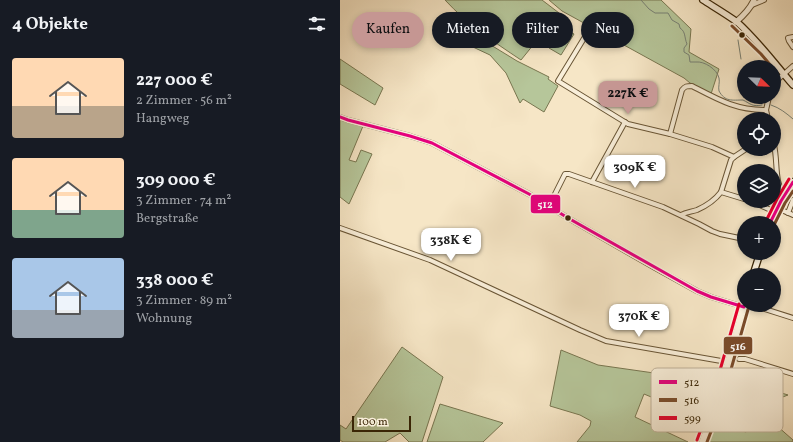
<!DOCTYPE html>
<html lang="de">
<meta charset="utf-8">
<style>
body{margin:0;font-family:Vollkorn,serif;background:#242831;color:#f1f3f6;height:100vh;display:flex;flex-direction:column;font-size:15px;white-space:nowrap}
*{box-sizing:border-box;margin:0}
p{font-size:13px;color:#9ea1a6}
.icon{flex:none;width:22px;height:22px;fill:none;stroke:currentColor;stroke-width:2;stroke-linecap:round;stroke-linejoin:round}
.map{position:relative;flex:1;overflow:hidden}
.drawer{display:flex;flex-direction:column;background:#171b24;width:340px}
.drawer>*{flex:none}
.top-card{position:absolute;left:12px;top:12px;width:380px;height:36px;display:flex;gap:8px}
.needle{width:26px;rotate:113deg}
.controls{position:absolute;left:397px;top:60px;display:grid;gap:8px}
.controls a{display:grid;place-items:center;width:44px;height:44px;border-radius:50%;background:#171b24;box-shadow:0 2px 6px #0003;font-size:20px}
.scale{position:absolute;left:12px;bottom:10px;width:59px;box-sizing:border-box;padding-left:4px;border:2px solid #3a2505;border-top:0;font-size:11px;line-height:14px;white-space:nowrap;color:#3a2505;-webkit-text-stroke:3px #f9efda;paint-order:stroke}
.price{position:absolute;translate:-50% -34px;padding:0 9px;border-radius:8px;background:#fff;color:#222;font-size:13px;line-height:26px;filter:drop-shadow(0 1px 2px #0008)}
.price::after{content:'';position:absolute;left:50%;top:24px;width:12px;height:9px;margin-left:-6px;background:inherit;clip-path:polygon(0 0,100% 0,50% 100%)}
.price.selected{background:#c59692;color:#111}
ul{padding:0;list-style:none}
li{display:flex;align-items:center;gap:12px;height:100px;padding:0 12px}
li span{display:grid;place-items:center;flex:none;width:112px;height:80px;border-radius:4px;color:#555}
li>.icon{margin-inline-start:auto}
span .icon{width:48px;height:48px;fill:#fffc;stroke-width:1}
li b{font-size:17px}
h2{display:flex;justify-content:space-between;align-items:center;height:48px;padding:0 12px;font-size:17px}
.pill{padding:0 14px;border-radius:18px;background:#171b24;box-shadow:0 2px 6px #0003;font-size:14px;line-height:36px}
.pill.selected{background:#c59692;color:#111}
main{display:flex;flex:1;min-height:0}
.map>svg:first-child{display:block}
</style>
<main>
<section class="drawer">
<h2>4 Objekte<svg class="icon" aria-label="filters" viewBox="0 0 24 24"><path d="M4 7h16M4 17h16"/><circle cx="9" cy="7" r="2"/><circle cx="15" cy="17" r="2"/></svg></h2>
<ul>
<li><span style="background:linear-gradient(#ffd9b3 60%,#b9a48a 0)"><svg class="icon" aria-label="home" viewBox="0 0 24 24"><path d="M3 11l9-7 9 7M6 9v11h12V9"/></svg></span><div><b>227 000 €</b><p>2 Zimmer · 56 m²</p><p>Hangweg</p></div></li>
<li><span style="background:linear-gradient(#ffd9b3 65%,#7fa58c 0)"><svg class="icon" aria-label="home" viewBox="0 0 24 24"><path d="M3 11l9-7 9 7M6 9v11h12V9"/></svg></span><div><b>309 000 €</b><p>3 Zimmer · 74 m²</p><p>Bergstraße</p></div></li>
<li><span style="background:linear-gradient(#a9c7e8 65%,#9aa5b1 0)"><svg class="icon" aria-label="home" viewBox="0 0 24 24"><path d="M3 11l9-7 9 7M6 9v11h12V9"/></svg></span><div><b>338 000 €</b><p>3 Zimmer · 89 m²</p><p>Wohnung</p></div></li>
</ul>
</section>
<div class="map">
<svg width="453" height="442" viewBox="0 0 453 442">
<rect width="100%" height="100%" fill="#f6e6c6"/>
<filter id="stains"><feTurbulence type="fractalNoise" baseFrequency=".005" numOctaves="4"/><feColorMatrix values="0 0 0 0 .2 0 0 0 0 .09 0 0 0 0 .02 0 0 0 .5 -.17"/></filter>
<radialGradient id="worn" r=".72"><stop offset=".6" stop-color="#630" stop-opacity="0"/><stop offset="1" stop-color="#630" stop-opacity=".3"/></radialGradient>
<g fill="#b6c69a" stroke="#787650">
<path d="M105 0H202L219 13 181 60C154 42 127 24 105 0Z"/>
<polygon points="209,0 321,0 351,29 349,52 379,69 371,94 350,83 344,78 222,11"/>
<polygon points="222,27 234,34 221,55 209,48"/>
<polygon points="123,28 177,61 209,77 208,79 218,86 204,112 183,99 180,103 166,73 150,55 118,40"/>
<polygon points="0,59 43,88 35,105 0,84"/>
<polygon points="0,120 23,126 9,160 16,162 21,150 32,154 9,204 0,197"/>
<polygon points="62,347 103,377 82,442 69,442 60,433 45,442 3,442 0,440 0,425 6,429"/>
<polygon points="221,350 258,365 377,382 364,417 362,418 304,394 295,417 348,442 237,442 250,426 251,421 240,415 210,406"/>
<polygon points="387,376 448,395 440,398 391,383 386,384"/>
<path d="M426 397 438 400C439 403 436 406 433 408L435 411 428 418 453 440 452 442H367L377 411 381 410 378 424 406 432 416 423Z"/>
<polygon points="100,404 163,423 143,442 87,442"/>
</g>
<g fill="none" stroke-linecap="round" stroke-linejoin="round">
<g stroke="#778074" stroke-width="1">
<path d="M301 0 309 9 315 13H328L332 20 339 24 340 28C346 32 344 37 347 44L344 48V52L349 55 350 62C352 62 354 62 356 62 364 61 377 69 379 78 380 82 378 87 379 91 385 102 392 100 403 100 411 104 412 107 422 105"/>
<polyline points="398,40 401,59"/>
<path d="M431 105C440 108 446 113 453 119"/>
</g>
<g stroke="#695535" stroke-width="6">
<g id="minor">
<polyline points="412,5 424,0"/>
<polyline points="246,35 218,81 288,124 330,134 372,147 394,157"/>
<polyline points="453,37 448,38 449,41 453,47"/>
<polyline points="424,64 424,67"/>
<polyline points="434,83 453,66"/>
<polyline points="0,117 8,120 70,136 92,143 189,194 228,218 315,268 357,291 371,297 404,307"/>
<polyline points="428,119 426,110 429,97"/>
<path d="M330 134 342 90C345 86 347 86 352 86 379 100 396 110 426 110"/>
<path d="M434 145C438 162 434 181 444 196"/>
<polyline points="252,182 285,122"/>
<polyline points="381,192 391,160 394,157 406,149"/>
<polyline points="411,201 435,212"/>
<polyline points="209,206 225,174 229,174 323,207 359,224 372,231 380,234 404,239"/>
<polyline points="437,208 453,215"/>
<polyline points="448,213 453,200"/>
<path d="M341 215C346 212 351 212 357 210 366 206 375 200 381 192L404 199"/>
<polyline points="0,228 90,260 240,330 266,341 387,362"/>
<polyline points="412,305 453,318"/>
<polyline points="399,359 405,359 453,374"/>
</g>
</g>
<g stroke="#695535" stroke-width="7">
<path id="tertiary" d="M396 22C403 16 410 9 414 0"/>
</g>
<g stroke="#3a2505" stroke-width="8">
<g id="secondary">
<path d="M363 0C374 7 386 14 397 22 418 41 435 64 453 85"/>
<polyline points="430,223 441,201 453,182"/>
<polyline points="413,275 420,253"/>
<polyline points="362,442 375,407 404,305"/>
</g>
</g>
<use href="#minor" stroke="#f9efda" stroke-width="4"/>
<use href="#tertiary" stroke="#f9efda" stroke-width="5"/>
<use href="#secondary" stroke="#f9efda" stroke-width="5.5"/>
<g stroke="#f9efda" stroke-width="6">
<g id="bus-1">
<polyline points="0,117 8,120 70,136 92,143 189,194 228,218 357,291 371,297 404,307"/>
<polyline points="430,223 441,201 453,182"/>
</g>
</g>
<g stroke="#f9efda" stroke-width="6">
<g id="bus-2">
<polyline points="392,26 421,54 432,67"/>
<polyline points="434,225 445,203 453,191"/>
<polyline points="367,442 380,408 409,306"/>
</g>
</g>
<g stroke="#f9efda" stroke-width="6">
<g id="bus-3">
<polyline points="426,221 437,199 449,179"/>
<polyline points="357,440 370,405 399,304"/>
</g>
</g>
<use href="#bus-1" stroke="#e5007d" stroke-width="3"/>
<use href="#bus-2" stroke="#7a4b2a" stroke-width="3"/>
<use href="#bus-3" stroke="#e4002b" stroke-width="3"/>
</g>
<g fill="#3a2505" stroke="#f9efda" stroke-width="1.5">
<circle cx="402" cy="35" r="3.5"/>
<circle cx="228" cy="218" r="3.5"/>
</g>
<rect x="311" y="368" width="132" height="64" rx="6" fill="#f9efda" stroke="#c0b29a" stroke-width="1"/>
<rect x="319" y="380" width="18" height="4" fill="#e5007d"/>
<rect x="319" y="398" width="18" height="4" fill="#7a4b2a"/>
<rect x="319" y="416" width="18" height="4" fill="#e4002b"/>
<g font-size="11" fill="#3a2505">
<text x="344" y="386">512</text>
<text x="344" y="404">516</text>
<text x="344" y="422">599</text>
</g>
<g stroke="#f9efda" stroke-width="1.5">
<rect x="190" y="194" width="31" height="20" rx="4" fill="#e5007d"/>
<rect x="383" y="336" width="30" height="19" rx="4" fill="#7a4b2a"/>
</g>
<g font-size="11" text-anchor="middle" font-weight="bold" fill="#fff">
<text x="205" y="208">512</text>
<text x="398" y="350">516</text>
</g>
<rect width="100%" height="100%" filter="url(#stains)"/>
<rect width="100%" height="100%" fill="url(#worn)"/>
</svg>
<div class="controls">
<a><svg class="needle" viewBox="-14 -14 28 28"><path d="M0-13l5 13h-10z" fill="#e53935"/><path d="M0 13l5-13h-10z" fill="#9ea1a6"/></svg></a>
<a><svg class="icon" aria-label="locate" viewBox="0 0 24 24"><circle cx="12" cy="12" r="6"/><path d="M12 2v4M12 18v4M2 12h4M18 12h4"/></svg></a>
<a><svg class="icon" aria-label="layers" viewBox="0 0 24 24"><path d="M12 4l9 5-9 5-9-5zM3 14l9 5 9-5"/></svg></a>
<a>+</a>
<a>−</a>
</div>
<div class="scale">100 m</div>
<b class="price selected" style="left:288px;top:115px">227K €</b>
<b class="price" style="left:295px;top:189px">309K €</b>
<b class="price" style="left:111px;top:262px">338K €</b>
<b class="price" style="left:299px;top:338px">370K €</b>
<div class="top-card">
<a class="pill selected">Kaufen</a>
<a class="pill">Mieten</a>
<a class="pill">Filter</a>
<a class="pill">Neu</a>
</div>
</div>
</main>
